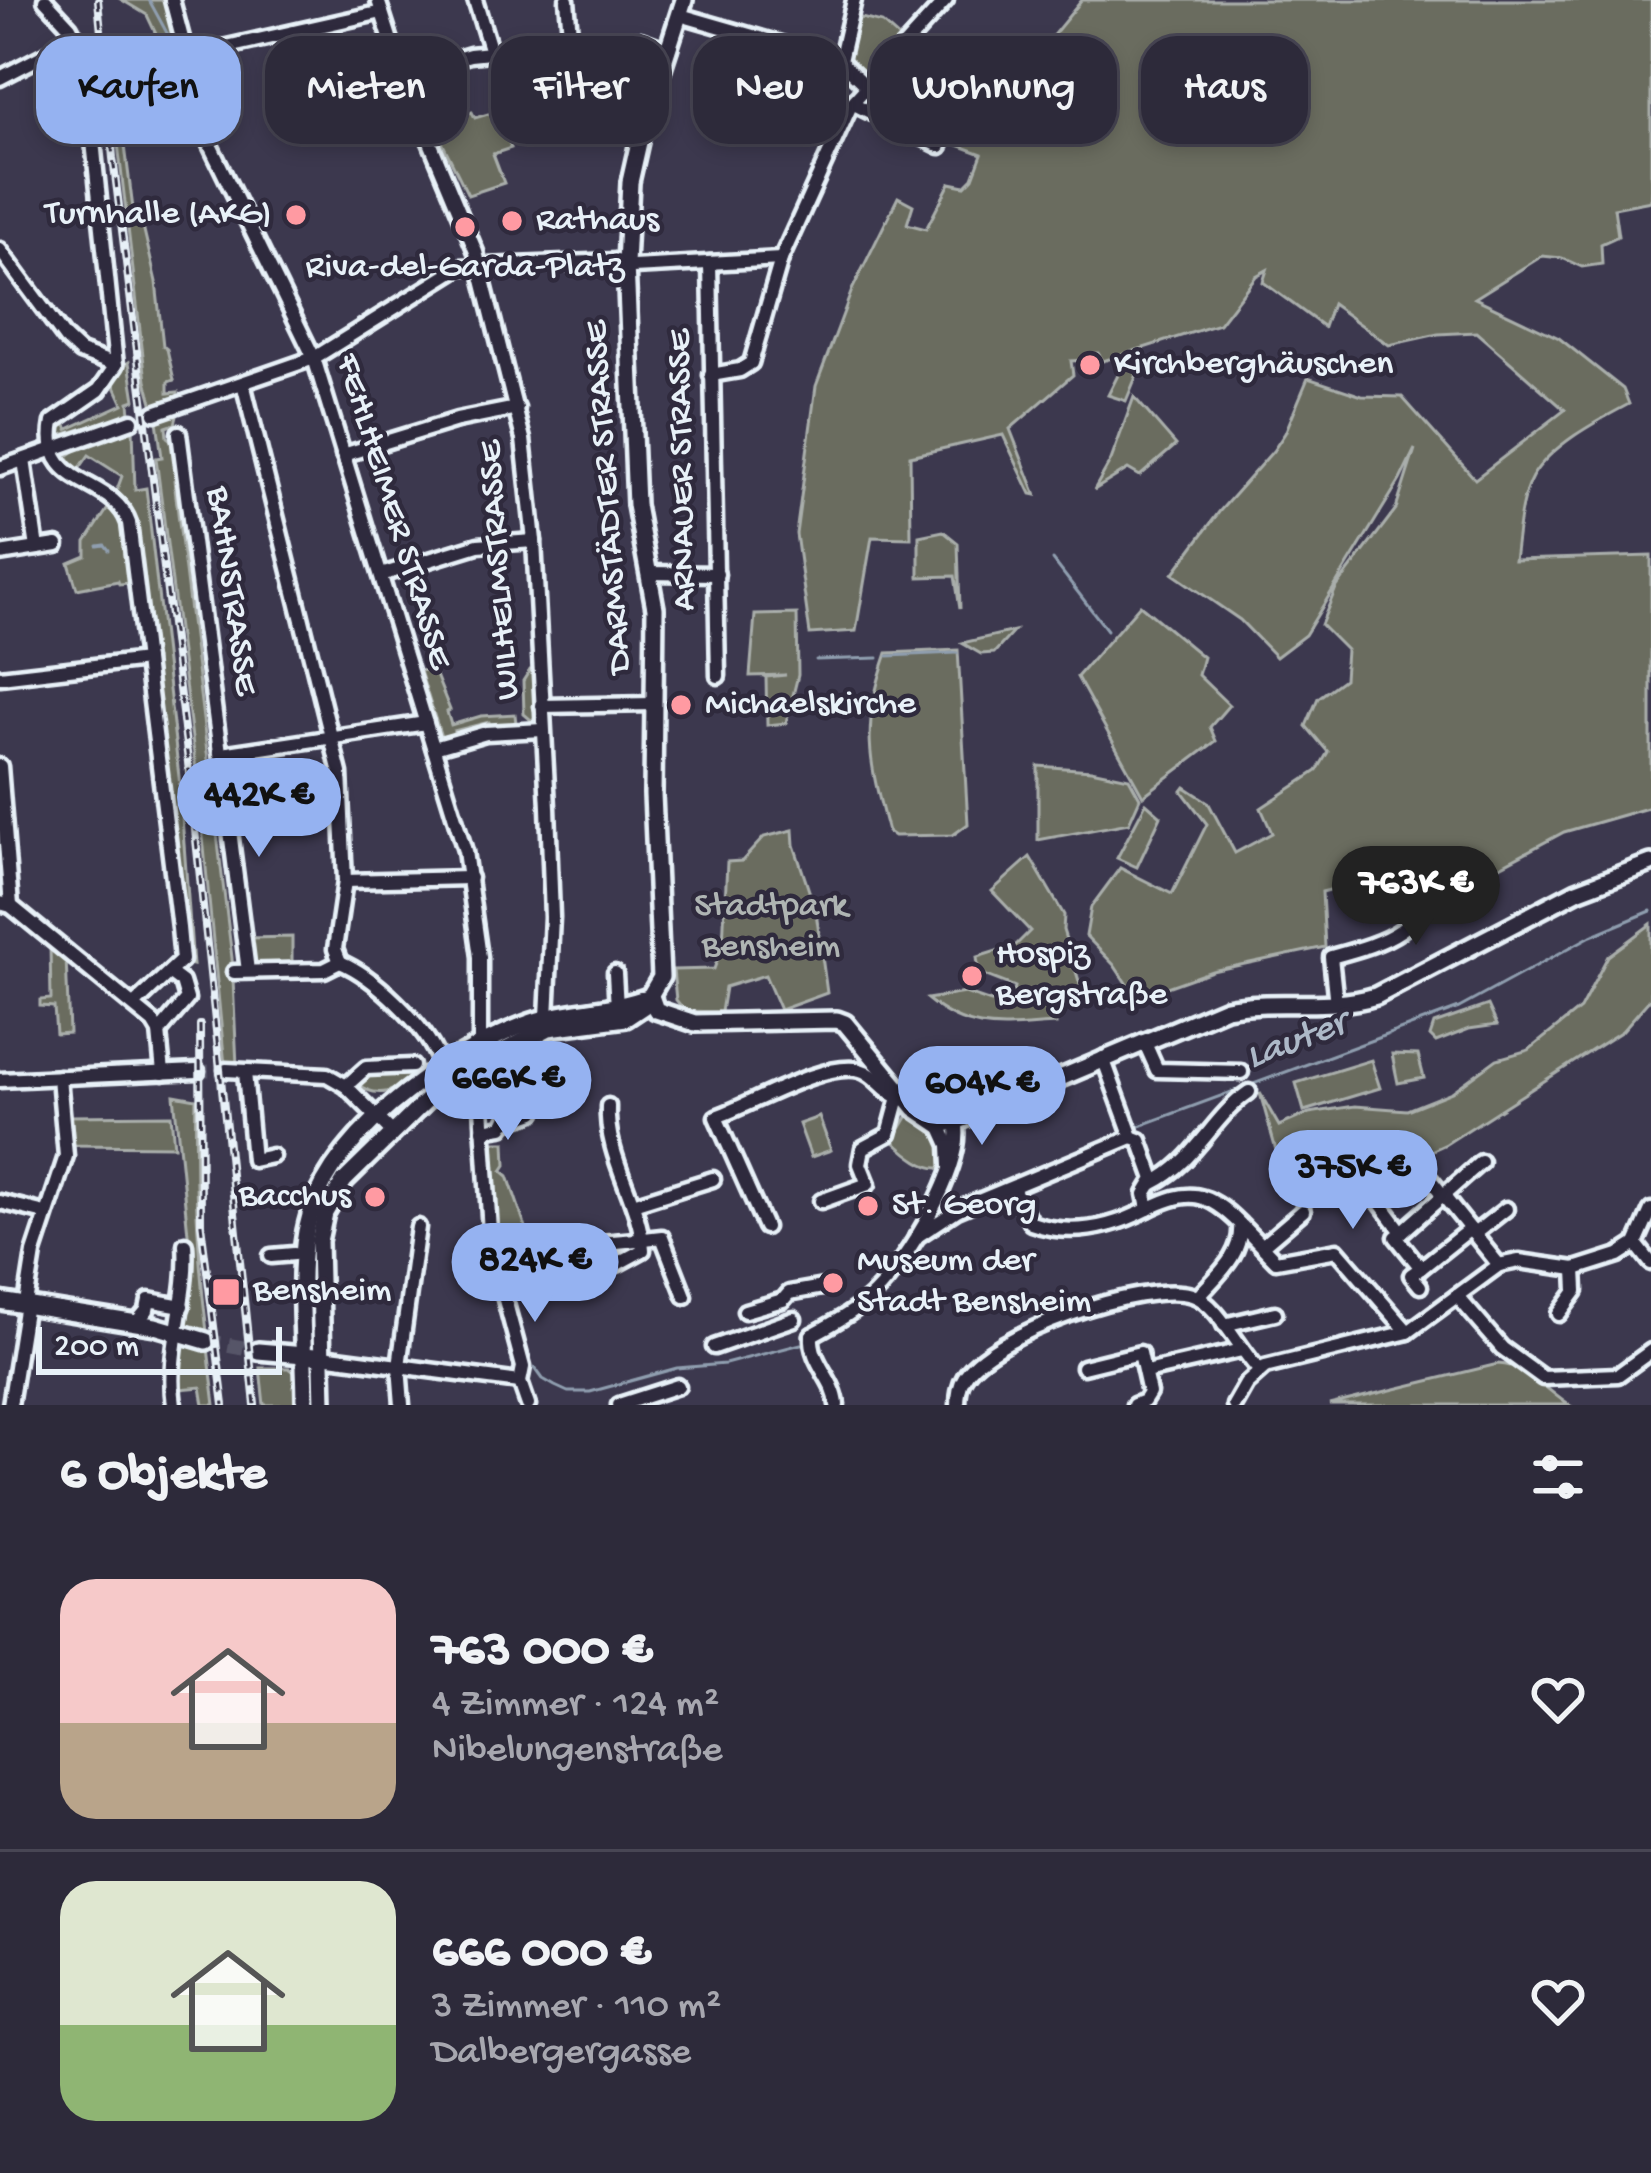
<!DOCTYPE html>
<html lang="de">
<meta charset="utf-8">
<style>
body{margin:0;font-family:"Gochi Hand",sans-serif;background:#393645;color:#f1f3f6;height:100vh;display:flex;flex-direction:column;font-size:45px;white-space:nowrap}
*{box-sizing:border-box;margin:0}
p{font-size:39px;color:#a7a7af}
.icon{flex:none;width:66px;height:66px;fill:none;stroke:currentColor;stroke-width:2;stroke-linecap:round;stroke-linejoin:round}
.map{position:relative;height:1405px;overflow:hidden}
.side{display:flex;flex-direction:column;background:#2d2a3a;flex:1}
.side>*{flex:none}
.hud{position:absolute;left:36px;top:36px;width:1581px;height:108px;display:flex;gap:24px}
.scale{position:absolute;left:36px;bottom:30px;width:246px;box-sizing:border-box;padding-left:12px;border:6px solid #e8f1f8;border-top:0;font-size:33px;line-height:42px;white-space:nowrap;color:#e8f1f8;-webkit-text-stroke:9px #2f2a3d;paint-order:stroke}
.price{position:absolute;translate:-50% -102px;padding:0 27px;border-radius:42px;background:#95b2f1;color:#111;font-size:39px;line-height:78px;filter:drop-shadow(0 3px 6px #0008)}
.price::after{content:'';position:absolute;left:50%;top:72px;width:36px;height:27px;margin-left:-18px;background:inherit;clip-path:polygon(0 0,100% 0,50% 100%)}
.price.on{background:#222;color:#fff}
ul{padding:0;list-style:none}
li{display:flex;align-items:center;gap:36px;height:300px;padding:0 60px}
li+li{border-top:3px solid #484654}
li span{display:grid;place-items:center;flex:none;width:336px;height:240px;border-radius:36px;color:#555}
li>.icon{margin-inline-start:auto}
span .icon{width:144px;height:144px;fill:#fffc;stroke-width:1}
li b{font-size:51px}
h2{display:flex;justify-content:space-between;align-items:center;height:144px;padding:0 60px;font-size:51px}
.tag{padding:0 42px;border-radius:36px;background:#2d2a3a;box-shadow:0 6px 18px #0003,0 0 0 3px #484654;font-size:42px;line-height:108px}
.tag.on{background:#95b2f1;color:#111}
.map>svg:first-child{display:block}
</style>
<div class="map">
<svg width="1651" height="1405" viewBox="0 0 1651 1405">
<rect width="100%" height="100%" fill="#3c384e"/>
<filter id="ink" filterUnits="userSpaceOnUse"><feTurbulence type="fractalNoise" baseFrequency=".00833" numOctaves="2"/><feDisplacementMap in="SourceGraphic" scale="24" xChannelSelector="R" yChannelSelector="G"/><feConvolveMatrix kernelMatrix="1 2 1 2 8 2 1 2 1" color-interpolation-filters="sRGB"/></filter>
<g filter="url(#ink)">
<g fill="#6a6c5e" stroke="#a9aeab" stroke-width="3">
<polygon points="122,0 166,0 172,8 180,40 163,49 147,15"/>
<path d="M1082 0H1651V201L1614 208 1618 236 1601 244 1602 264 1582 267 1562 258 1542 256 1475 298 1559 338 1623 389 1629 404C1597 421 1551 445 1532 477 1519 501 1518 534 1514 560L1651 556V807L1564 832 1412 913 1399 872 1322 892 1325 947 1212 971 1136 998 1114 965 1086 936 1091 907 1120 868 1172 894 1207 824 1182 791 1185 787 1208 802 1235 853 1272 833 1261 808 1317 771 1328 752 1306 726 1318 698 1344 679 1346 650 1321 625 1336 588 1396 509 1415 449 1400 480 1305 635 1276 657 1240 620 1173 574 1219 512 1273 451 1285 433 1308 378 1362 396 1402 397 1475 479 1565 410 1476 332 1438 334 1389 345 1332 304 1324 327 1263 282 1267 270 1256 276 1219 324 1103 361 1098 353 1087 354 1086 360 1071 361 1073 375 1010 429 1036 495 1031 494 1003 435 910 456 911 538 872 537 856 631 810 634 796 534 816 386 852 290 898 197 913 205 907 224 926 229 950 183 965 186 973 178 982 154 925 133 957 74 1005 94Z"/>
<polygon points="857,17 882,23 901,40 875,71 858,71 847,59"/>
<polygon points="115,66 134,217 142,222 156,282 163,346 167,349 174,380 168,382 168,393 178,392 178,400 153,406 146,381 109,67"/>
<polygon points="498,111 511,148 493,154 504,183 468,195 433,124 472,112 475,118"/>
<polygon points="1143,360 1126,401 1108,395 1119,373"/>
<polygon points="129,362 135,400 129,402 130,414 59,436 59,424 63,421 68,429 123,404 113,382 118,369"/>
<polygon points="1134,397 1176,445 1140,476 1128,469 1094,490 1111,460"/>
<polygon points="178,412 175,424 166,427 167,437 176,444 179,475 174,480 232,958 237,1066 225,1066 198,785 156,458 162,457 157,421"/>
<polygon points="133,428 135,490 146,488 179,777 193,965 184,963 132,509 115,495 122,476 89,455 77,472 67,456 85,444"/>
<path d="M109 507C129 523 128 559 131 583L119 584 118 581 77 589 69 563 86 556V542Z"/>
<polygon points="943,531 958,543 960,609 955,576 919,577 919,536"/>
<polygon points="1140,605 1203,657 1198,675 1229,705 1210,727 1216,741 1143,796 1077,677"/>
<polygon points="797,614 798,675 786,723 767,725 766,677 786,675 750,676 755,615"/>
<polygon points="1014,631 994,653 981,654 962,643"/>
<path d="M958 650 968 824 953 835 894 836 888 832C868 757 861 729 887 653Z"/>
<polygon points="433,668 450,710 447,712 451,725 481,716 515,714 516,724 491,728 489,722 454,731 454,736 442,740 420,671"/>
<polygon points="530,670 536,670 538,719 531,720 524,714 523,681"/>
<polygon points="1038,766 1091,770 1129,778 1140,798 1129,823 1038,840"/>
<polygon points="1146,803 1161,816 1137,867 1117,858"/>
<polygon points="793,830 794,845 816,912 827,993 780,1010 765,975 725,987 721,1012 685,1011 676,1000 673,970 714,969 723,944 727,862 742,861 764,837"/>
<path d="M1030 857 1064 915 1063 930 1084 997 1055 1009 1056 1024C1003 1027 970 1035 927 999L965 993 991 1002H1012L1015 987 979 973 977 957 1016 945 1030 931 992 891Z"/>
<path d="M1651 924V998L1622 1031 1446 1144 1422 1155C1398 1126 1311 1152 1277 1154L1260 1093 1279 1126 1309 1113 1355 1106 1407 1110 1452 1092 1497 1059 1529 1050 1580 1009 1608 956Z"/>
<polygon points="292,937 292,965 255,965 251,962 248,938"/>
<polygon points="50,945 66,957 69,1033 56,1034 54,1007 40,1006 40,1000 51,999"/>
<polygon points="1488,1005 1497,1025 1469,1029 1436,1042 1430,1036 1434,1024"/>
<polygon points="1392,1054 1418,1055 1424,1078 1398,1083"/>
<polygon points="1371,1060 1380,1088 1304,1111 1296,1083"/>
<path d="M412 1071 416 1075C397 1091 378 1101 356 1083L371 1073Z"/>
<path d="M174 1095 196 1099C194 1178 197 1253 207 1332L183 1325 191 1263Z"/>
<path d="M910 1112 945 1137V1167C928 1173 906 1153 893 1141Z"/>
<polygon points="171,1115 174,1146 71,1145 68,1116"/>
<polygon points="819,1117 831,1150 811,1157 799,1124"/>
<polygon points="489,1142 505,1142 506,1165 502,1171 508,1176 529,1237 495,1233"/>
<polygon points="187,1343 208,1348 215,1405 204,1405 201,1387 179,1389 182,1346"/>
<path d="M1498 1364C1527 1365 1547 1391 1569 1405H1329Z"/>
<polygon points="260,1368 289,1368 301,1377 302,1405 264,1405"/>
</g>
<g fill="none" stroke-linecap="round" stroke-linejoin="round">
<g stroke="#8f9eaf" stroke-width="3">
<polyline points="149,0 173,44"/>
<polyline points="98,546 105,545 109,550"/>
<polyline points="1053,560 1107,630"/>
<polyline points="888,656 957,653"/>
<polyline points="816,660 878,658"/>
<polyline points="1134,1128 1459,1008 1591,936 1651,911"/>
<polyline points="954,1204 1125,1132"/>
<polyline points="535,1368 543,1379 555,1386 568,1392 590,1392 677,1368 725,1364 801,1344"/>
</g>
<g stroke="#565468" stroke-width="12" stroke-dasharray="12 6" stroke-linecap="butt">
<polyline points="132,421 155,413"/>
<polyline points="197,1071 226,1070"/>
</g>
<polyline stroke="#565468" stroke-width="15" stroke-dasharray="15 8" stroke-linecap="butt" points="206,1341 258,1351"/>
<g stroke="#e8f1f8" stroke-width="21">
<g id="minor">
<path d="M45 0 70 27 84 53 116 365 99 390 53 422C40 489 113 476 129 523L179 928 182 960 135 1004"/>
<polyline points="172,0 210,145 314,358 465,851 480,957 480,1076 491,1247 523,1367 520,1382 528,1405"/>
<polyline points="378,0 402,75 476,252 523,439 534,541 548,807 552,917 547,1017"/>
<polyline points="475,0 491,52"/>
<polyline points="567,0 571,45"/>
<polyline points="854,0 840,61 866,86"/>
<polyline points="680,15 840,61"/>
<polyline points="187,56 382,12"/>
<polyline points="402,75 470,55 623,40 640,40 669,50"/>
<polyline points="0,78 77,38"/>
<polyline points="852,103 940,146"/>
<polyline points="0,250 65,338 80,352 116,365"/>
<polyline points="710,263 718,676"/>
<polyline points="711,375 740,370 751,363 781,259 852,103 946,0"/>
<polyline points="243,383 340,773 345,881 335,949 340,962"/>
<polyline points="155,413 314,358 460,267 617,261 633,267 781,259"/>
<polyline points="179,433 248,971"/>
<polyline points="343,455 457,420 517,408"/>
<polyline points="24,460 37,548"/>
<polyline points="0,468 132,421"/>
<polyline points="0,554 57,545"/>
<polyline points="649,573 717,574"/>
<polyline points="381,575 478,545 534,541"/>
<polyline points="0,677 146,660"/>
<polyline points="542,706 653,704"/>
<polyline points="434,748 486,733 543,730"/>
<polyline points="222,754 426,723"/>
<polyline points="0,766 11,906"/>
<polyline points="345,881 470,878"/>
<polyline points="0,903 11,906 153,1022 159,1032 163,1073"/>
<path d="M340 962C374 976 423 1024 437 1056"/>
<polyline points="234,972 324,970 340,962"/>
<polyline points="615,973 617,1008"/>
<path d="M1336 1004 1331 957C1382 943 1430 931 1432 869"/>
<polyline points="159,1032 187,999 182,982 170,973"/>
<polyline points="1144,1041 1157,1070 1241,1072"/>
<path d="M1103 1058 1132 1137 1140 1140 1154 1179 1145 1194 1148 1209C1189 1188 1207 1191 1240 1224 1243 1255 1217 1275 1198 1297"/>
<polyline points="226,1070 327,1075 346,1086 392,1132"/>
<polyline points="245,1072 253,1160 272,1156"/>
<polyline points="0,1080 197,1071"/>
<polyline points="346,1086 366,1068 412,1066"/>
<polyline points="506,1122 534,1112"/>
<polyline points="940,1125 949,1145 950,1166"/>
<path d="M483 1130 502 1127C512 1114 510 1101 508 1086"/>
<polyline points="1417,1163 1499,1265"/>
<polyline points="1363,1180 1402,1232 1396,1237 1421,1268 1411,1275 1420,1286"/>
<path d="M1153 1183C1196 1162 1211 1118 1249 1092"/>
<path d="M1013 1188 1031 1223C1071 1237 1111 1228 1148 1209"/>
<polyline points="821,1201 868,1184 860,1164 863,1148 889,1134 899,1097"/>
<polyline points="0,1202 45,1213"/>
<polyline points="633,1204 713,1179"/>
<polyline points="1242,1226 1276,1261 1337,1250 1408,1332"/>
<path d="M765 1227 716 1117C751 1105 824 1061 860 1070 876 1074 883 1092 899 1097"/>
<polyline points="1402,1232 1481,1162"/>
<polyline points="1474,1234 1506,1209"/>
<path d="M490 1236C552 1248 597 1245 662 1237L685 1296"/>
<polyline points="916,1237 957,1210 1132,1137"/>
<polyline points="1636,1244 1651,1263"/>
<path d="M550 1246 554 1271 617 1264 643 1250C640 1200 605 1158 608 1106"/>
<polyline points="1262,1246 1303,1211"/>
<polyline points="271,1256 294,1254"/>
<polyline points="494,1260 530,1245"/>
<polyline points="1421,1268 1470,1229"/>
<polyline points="1457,1296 1502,1348 1543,1378 1618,1375 1651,1351"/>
<polyline points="745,1311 783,1300 789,1293 823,1287"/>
<polyline points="1559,1314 1576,1291 1575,1269"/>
<polyline points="136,1323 147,1310 149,1300 182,1306"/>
<polyline points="1224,1325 1275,1313"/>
<path d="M812 1335C834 1323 856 1311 874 1294 905 1264 967 1164 956 1122"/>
<path d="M812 1335C810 1363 835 1379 837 1405"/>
<polyline points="714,1347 794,1319"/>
<polyline points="322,1356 520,1382"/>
<polyline points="1083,1367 1140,1353 1149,1393 1144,1401 1134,1405"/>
<polyline points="1146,1372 1242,1350"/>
<polyline points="10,1405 34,1253 66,1156 59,1077"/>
<path d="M174 1405C166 1350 189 1298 185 1244"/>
<polyline points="402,1405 399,1366 418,1227"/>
<polyline points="619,1405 678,1386"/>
<path d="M958 1405C958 1396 959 1386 964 1378 989 1334 1144 1280 1192 1295 1217 1302 1240 1351 1259 1370"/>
<polyline points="1234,1405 1246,1384 1265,1367 1408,1332 1499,1265 1519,1261 1575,1269 1619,1255 1636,1244 1651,1210"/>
</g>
</g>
<g stroke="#e8f1f8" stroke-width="24">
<g id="major">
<path d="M651 996 656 1010 695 1023 837 1020 845 1023 915 1108 940 1125 956 1122 1226 1008C1276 998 1328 1011 1376 996L1577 891 1651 863"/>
<polyline points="0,1301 155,1326 206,1341"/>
<polyline points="258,1351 315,1356"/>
<path d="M305 1405C305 1353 297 1281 306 1231 324 1138 441 1057 524 1025 564 1009 608 1012 648 997"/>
<polyline points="323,1405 319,1241 325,1213 344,1181 447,1080 549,1028 626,1018 644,1006 661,977 653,794 655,608 636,505 626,264 630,182 641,133 684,0"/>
</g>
</g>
<use href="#minor" stroke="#2f2a3d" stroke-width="12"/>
<use href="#major" stroke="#2f2a3d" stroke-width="15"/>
<g stroke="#e8f1f8" stroke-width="8">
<g id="rail">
<polyline points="98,0 113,158 187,753 255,1405"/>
<polyline points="200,1025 201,1224 224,1405"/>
</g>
</g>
<use href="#rail" stroke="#2f2a3d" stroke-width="3" stroke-dasharray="9" stroke-linecap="butt"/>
</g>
</g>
<g fill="#ff9aa2" stroke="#2f2a3d" stroke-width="4.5">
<circle cx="296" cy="215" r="12"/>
<circle cx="512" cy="221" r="12"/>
<circle cx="465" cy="227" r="12"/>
<circle cx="1090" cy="365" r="12"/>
<circle cx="681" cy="705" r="12"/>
<circle cx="972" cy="976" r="12"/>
<circle cx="375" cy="1197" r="12"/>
<circle cx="868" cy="1206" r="12"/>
<circle cx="833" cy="1283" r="12"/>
<rect x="211" y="1277" width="30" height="30" rx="6"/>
</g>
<g text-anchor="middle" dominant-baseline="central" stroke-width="9" stroke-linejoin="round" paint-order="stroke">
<g font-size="36" fill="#e8f1f8" stroke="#2f2a3d" text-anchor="start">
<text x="272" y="215" text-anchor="end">Turnhalle (AKG)</text>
<text x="536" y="221">Rathaus</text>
<text x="465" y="268" text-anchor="middle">Riva-del-Garda-Platz</text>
<text x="1114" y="365">Kirchberghäuschen</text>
<text x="705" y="705">Michaelskirche</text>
<text x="996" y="955">Hospiz<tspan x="996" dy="41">Bergstraße</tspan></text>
<text x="351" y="1197" text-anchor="end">Bacchus</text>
<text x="892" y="1206">St. Georg</text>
<text x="857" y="1262">Museum der<tspan x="857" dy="41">Stadt Bensheim</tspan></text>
<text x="253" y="1292">Bensheim</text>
</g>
<g font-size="36" fill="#e8f1f8" stroke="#2f2a3d">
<text transform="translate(684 470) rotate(-91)">ARNAUER STRASSE</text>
<text transform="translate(610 497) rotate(-94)">DARMSTÄDTER STRASSE</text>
<text transform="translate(392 512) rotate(73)">FEHLHEIMER STRASSE</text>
<text transform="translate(501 570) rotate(-94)">WILHELMSTRASSE</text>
<text transform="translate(230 591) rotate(82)">BAHNSTRASSE</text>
</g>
<g font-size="36" fill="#afb5b3" stroke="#2f2a3d">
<text x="771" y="907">Stadtpark<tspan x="771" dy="41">Bensheim</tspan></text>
</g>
<g font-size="39" font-style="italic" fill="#adb9c8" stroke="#2f2a3d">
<text transform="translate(1297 1042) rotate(-21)">Lauter</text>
</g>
</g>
</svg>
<div class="scale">200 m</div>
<b class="price" style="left:259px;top:860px">442K €</b>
<b class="price on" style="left:1416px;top:948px">763K €</b>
<b class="price" style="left:508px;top:1143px">666K €</b>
<b class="price" style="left:982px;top:1148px">604K €</b>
<b class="price" style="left:1353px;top:1232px">375K €</b>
<b class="price" style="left:535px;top:1325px">824K €</b>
<div class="hud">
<a class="tag on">Kaufen</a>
<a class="tag">Mieten</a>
<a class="tag">Filter</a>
<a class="tag">Neu</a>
<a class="tag">Wohnung</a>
<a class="tag">Haus</a>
</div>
</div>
<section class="side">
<h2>6 Objekte<svg class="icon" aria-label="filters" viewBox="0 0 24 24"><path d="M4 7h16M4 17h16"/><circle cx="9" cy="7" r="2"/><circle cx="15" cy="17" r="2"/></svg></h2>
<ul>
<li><span style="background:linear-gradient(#f6c9c9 60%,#b9a48a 0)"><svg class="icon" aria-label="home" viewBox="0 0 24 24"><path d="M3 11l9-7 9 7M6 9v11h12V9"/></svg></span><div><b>763 000 €</b><p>4 Zimmer · 124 m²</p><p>Nibelungenstraße</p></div><svg class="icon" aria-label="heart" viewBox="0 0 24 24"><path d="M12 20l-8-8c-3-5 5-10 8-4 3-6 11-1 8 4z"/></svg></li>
<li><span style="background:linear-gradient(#dfe7d0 60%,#8fb573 0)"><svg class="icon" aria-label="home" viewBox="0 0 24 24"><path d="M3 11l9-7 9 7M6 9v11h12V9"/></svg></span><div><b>666 000 €</b><p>3 Zimmer · 110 m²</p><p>Dalbergergasse</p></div><svg class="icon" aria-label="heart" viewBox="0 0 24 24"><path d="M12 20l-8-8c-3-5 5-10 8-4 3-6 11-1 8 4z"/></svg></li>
</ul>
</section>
